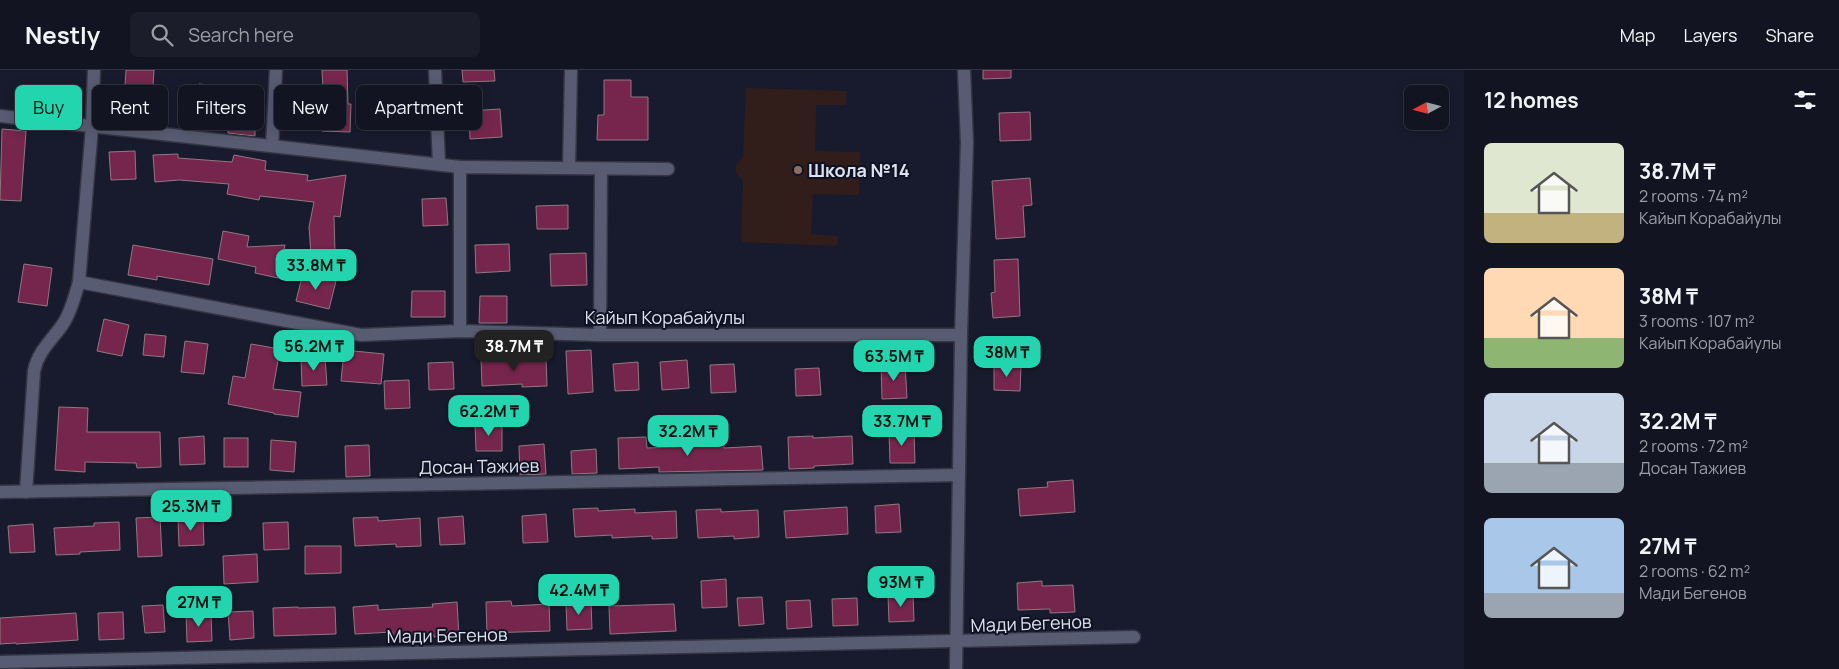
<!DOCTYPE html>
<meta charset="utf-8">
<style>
body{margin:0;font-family:Manrope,sans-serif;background:#1b1d2a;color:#f1f3f6;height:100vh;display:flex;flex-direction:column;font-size:19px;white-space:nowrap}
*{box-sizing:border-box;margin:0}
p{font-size:16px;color:#9c9ea5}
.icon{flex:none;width:28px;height:28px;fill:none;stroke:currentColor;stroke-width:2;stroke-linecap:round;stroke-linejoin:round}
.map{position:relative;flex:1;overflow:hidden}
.details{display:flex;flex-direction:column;background:#121422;width:375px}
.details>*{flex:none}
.hud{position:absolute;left:15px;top:15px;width:475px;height:45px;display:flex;gap:10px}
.needle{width:32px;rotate:263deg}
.fabs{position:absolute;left:1404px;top:15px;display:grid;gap:10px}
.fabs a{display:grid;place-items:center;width:45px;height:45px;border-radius:8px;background:#121422;box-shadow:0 2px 12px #0003,0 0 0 1px #313340;font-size:25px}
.price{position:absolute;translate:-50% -42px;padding:0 11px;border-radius:10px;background:#23d5af;color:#111;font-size:16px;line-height:32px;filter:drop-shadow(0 1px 2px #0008)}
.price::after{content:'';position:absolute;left:50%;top:30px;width:15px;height:11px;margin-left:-8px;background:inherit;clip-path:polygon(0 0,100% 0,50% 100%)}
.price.active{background:#222;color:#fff}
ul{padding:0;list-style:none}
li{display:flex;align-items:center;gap:15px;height:125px;padding:0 20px}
li span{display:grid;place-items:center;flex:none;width:140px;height:100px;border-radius:8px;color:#555}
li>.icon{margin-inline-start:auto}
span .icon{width:60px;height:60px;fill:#fffc;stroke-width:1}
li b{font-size:21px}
h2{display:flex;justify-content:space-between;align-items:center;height:60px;padding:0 20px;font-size:21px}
.tag{padding:0 18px;border-radius:8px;background:#121422;box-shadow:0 2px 12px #0003,0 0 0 1px #313340;font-size:18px;line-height:45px}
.tag.active{background:#23d5af;color:#111}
header{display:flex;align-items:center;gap:30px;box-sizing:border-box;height:70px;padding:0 25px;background:#121422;border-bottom:1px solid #313340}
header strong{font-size:24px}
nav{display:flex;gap:28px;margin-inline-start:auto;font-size:18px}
.search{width:350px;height:45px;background:#1b1d2a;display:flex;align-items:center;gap:12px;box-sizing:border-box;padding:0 18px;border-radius:8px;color:#9c9ea5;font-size:19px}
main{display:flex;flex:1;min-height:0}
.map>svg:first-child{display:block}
</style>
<header>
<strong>Nestly</strong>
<div class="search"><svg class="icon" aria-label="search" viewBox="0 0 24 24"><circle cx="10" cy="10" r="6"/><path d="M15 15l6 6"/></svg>Search here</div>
<nav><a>Map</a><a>Layers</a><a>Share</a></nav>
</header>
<main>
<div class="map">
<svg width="1464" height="599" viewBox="0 0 1464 599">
<rect width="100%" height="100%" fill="#181b2d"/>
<polygon fill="#311e1b" points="746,18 847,21 846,35 816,35 815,81 860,82 859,125 813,124 811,164 838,166 837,176 741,172 743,110 736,104 736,95 743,87"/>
<g fill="#76264d" stroke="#917781">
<polygon points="126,0 154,0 153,16 125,15"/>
<polygon points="322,0 347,0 348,34 351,34 350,62 322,61 324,20 323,20"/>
<polygon points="462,0 494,0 495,11 463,12"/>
<polygon points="983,0 1011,0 1011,8 983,9"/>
<polygon points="604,10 631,10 631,27 648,27 648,70 597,70 598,45 604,45"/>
<polygon points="199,14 217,16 215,38 255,38 255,66 228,63 228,55 195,51"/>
<polygon points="500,39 502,67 470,69 469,41"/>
<polygon points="1030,42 1031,70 1000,71 999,43"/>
<polygon points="2,59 26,61 21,131 0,130"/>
<polygon points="135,81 136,109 111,110 109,82"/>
<polygon points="178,84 178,88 232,92 234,85 266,91 265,100 308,105 307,111 346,105 340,147 334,146 335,183 311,184 309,157 314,132 260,126 259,130 227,124 229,114 179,110 155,112 153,85"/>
<polygon points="1030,108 1032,135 1023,136 1025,167 996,169 992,111"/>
<polygon points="446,128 448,155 423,156 422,129"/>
<polygon points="568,135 568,159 537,159 536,136"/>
<polygon points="223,161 249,166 247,177 285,175 278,208 255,203 256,197 218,189"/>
<polygon points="509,174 510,201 476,203 475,175"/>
<polygon points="133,175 213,189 209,215 157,206 157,210 128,205"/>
<polygon points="586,183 587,215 551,216 550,184"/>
<polygon points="1018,189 1020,246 993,248 991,223 995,222 994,190"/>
<polygon points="24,194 52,198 47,236 18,232"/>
<polygon points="303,203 336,211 329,239 296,231"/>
<polygon points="412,221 445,221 445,247 411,247"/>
<polygon points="480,226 507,226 507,253 479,253"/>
<polygon points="104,249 129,255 122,286 97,281"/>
<polygon points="145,264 166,266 164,287 143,285"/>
<polygon points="185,271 208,274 204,304 181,302"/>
<polygon points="251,274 280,279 273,319 301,322 298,347 274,344 274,343 228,334 233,306 245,308"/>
<polygon points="344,280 384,284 381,314 341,311"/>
<polygon points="591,280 593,322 568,324 566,281"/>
<polygon points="325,287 327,315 302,316 301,288"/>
<polygon points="506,287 506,291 546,289 547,316 522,317 522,314 482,316 481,288"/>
<polygon points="687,290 689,318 662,320 660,292"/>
<polygon points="453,292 454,319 429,320 428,293"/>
<polygon points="638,292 639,320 615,321 613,294"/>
<polygon points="734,294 736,322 711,323 710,295"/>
<polygon points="905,294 907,328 882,329 881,295"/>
<polygon points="994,295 1021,296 1020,321 994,320"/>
<polygon points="819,298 821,325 796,326 795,299"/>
<polygon points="409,310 410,338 385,339 384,311"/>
<polygon points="59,337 88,338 87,362 160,362 161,397 137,398 136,393 85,392 85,402 55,400"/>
<polygon points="502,352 502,381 476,381 475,353"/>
<polygon points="914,361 915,393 890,393 889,362"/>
<polygon points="204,366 205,394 180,395 179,368"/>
<polygon points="813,366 813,368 852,366 853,394 814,396 814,398 789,399 788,367"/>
<polygon points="646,367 647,378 724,375 724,378 761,376 763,400 659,402 659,397 619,399 618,368"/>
<rect x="224" y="368" width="24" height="29"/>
<polygon points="271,370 296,372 294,402 270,400"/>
<polygon points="544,374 546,404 520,405 519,376"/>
<polygon points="369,375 370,406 346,407 345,376"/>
<polygon points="596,379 597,403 572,404 571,381"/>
<polygon points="1073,410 1075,442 1020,446 1018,419 1048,417 1047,412"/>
<polygon points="899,434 901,462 876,463 875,436"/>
<polygon points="847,437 848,464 786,468 784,441"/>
<polygon points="598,438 598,441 635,439 635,443 676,441 677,468 652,469 652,466 612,468 612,465 575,467 573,439"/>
<polygon points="721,439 721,442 758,440 759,467 734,469 734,466 698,468 696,440"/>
<polygon points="546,444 548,472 523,473 522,446"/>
<polygon points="463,446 465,474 440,475 438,448"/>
<polygon points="160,447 162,486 138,487 136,448"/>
<polygon points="378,447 378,451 420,448 421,476 396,477 396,474 355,476 353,448"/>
<polygon points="203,448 204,475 179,476 178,449"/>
<polygon points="119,452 120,480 80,482 80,484 56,485 54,458 94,456 94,453"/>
<polygon points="288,452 289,479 264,480 263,453"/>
<polygon points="33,454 35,482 10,483 8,456"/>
<polygon points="305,476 341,476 341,503 305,504"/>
<polygon points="257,484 258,512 224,514 223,486"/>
<polygon points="726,509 727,537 702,538 701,511"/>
<polygon points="1042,511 1042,516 1073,515 1075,542 1050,543 1050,539 1018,540 1017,513"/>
<polygon points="913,524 914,551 889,552 888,525"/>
<polygon points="762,527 764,554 739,556 737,528"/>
<polygon points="857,528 858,555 833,556 832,529"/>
<polygon points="810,530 812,557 787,559 786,531"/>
<polygon points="511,531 512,536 549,534 550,561 487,563 486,532"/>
<polygon points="457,532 459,566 434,567 434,565 393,567 393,562 355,564 353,537 378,535 378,540 433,537 432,534"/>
<polygon points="591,532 592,559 567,560 566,533"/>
<polygon points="674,534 676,561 610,564 609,536"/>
<polygon points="163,535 165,562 145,563 142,536"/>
<polygon points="298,537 298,538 335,537 336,564 274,566 273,538"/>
<polygon points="253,541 254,568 230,570 228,542"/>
<polygon points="123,542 124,569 99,570 98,543"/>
<polygon points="76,543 78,570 16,574 16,573 0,574 0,548"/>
<polygon points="211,543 212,571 187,572 186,544"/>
</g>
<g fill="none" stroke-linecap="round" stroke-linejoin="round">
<g stroke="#343644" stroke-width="15">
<g id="street">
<polyline points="435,0 439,94"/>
<polyline points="0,46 460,97"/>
<polyline points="272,76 276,0"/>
<polyline points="569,98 571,0"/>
<polyline points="79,212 361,265 460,261 600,265 961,265"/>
<polyline points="460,261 460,97 668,99"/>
<polyline points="600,265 601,99"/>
<polyline points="0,422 959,405"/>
<path d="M26 422 34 301C38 281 52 270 63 254 71 242 75 226 79 212L92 57 94 0"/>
<polyline points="0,592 1134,567"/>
<polyline points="956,599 961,265 967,73 964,0"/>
</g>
</g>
<use href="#street" stroke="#585c72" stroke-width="12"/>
</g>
<circle fill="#8d6e63" stroke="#0f1223" stroke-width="2" cx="798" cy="100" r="5"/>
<g text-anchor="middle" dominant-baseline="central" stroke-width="4" stroke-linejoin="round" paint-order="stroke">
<g font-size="18" font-weight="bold" fill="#dfe2ee" stroke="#0f1223" text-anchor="start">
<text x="808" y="100">Школа №14</text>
</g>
<g font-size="18" fill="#dfe2ee" stroke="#0f1223">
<text x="665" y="247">Кайып Корабайулы</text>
<text transform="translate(479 396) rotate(-1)">Досан Тажиев</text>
<text transform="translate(1031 553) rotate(-2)">Мади Бегенов</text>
<text transform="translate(447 565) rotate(-1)">Мади Бегенов</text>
</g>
</g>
</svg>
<div class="fabs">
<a><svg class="needle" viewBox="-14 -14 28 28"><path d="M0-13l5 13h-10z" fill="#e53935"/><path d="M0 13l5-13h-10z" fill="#9c9ea5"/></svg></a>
</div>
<b class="price" style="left:316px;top:221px">33.8M ₸</b>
<b class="price" style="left:314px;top:302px">56.2M ₸</b>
<b class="price active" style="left:514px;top:302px">38.7M ₸</b>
<b class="price" style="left:1007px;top:308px">38M ₸</b>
<b class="price" style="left:894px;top:312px">63.5M ₸</b>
<b class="price" style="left:489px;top:367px">62.2M ₸</b>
<b class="price" style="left:902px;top:377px">33.7M ₸</b>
<b class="price" style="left:688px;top:387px">32.2M ₸</b>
<b class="price" style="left:191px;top:462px">25.3M ₸</b>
<b class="price" style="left:901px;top:538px">93M ₸</b>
<b class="price" style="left:579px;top:546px">42.4M ₸</b>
<b class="price" style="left:199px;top:558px">27M ₸</b>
<div class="hud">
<a class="tag active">Buy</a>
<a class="tag">Rent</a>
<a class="tag">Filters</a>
<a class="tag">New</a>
<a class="tag">Apartment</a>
</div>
</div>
<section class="details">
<h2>12 homes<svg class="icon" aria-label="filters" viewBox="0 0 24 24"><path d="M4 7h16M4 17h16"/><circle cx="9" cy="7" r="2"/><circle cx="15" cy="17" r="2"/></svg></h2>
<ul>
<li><span style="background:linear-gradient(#dfe7d0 70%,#c2b280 0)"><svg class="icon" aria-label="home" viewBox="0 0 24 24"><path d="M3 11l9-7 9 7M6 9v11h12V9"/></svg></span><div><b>38.7M ₸</b><p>2 rooms · 74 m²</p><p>Кайып Корабайулы</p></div></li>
<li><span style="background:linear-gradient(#ffd9b3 70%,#8fb573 0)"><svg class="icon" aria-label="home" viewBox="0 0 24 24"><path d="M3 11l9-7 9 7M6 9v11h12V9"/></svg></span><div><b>38M ₸</b><p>3 rooms · 107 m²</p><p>Кайып Корабайулы</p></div></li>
<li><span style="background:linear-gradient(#c9d6e8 70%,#9aa5b1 0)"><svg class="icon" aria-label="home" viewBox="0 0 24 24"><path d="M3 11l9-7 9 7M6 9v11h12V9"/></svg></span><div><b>32.2M ₸</b><p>2 rooms · 72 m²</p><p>Досан Тажиев</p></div></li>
<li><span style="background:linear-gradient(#a9c7e8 75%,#9aa5b1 0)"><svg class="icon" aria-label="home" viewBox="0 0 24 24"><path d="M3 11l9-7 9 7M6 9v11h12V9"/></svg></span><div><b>27M ₸</b><p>2 rooms · 62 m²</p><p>Мади Бегенов</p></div></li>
</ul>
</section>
</main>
